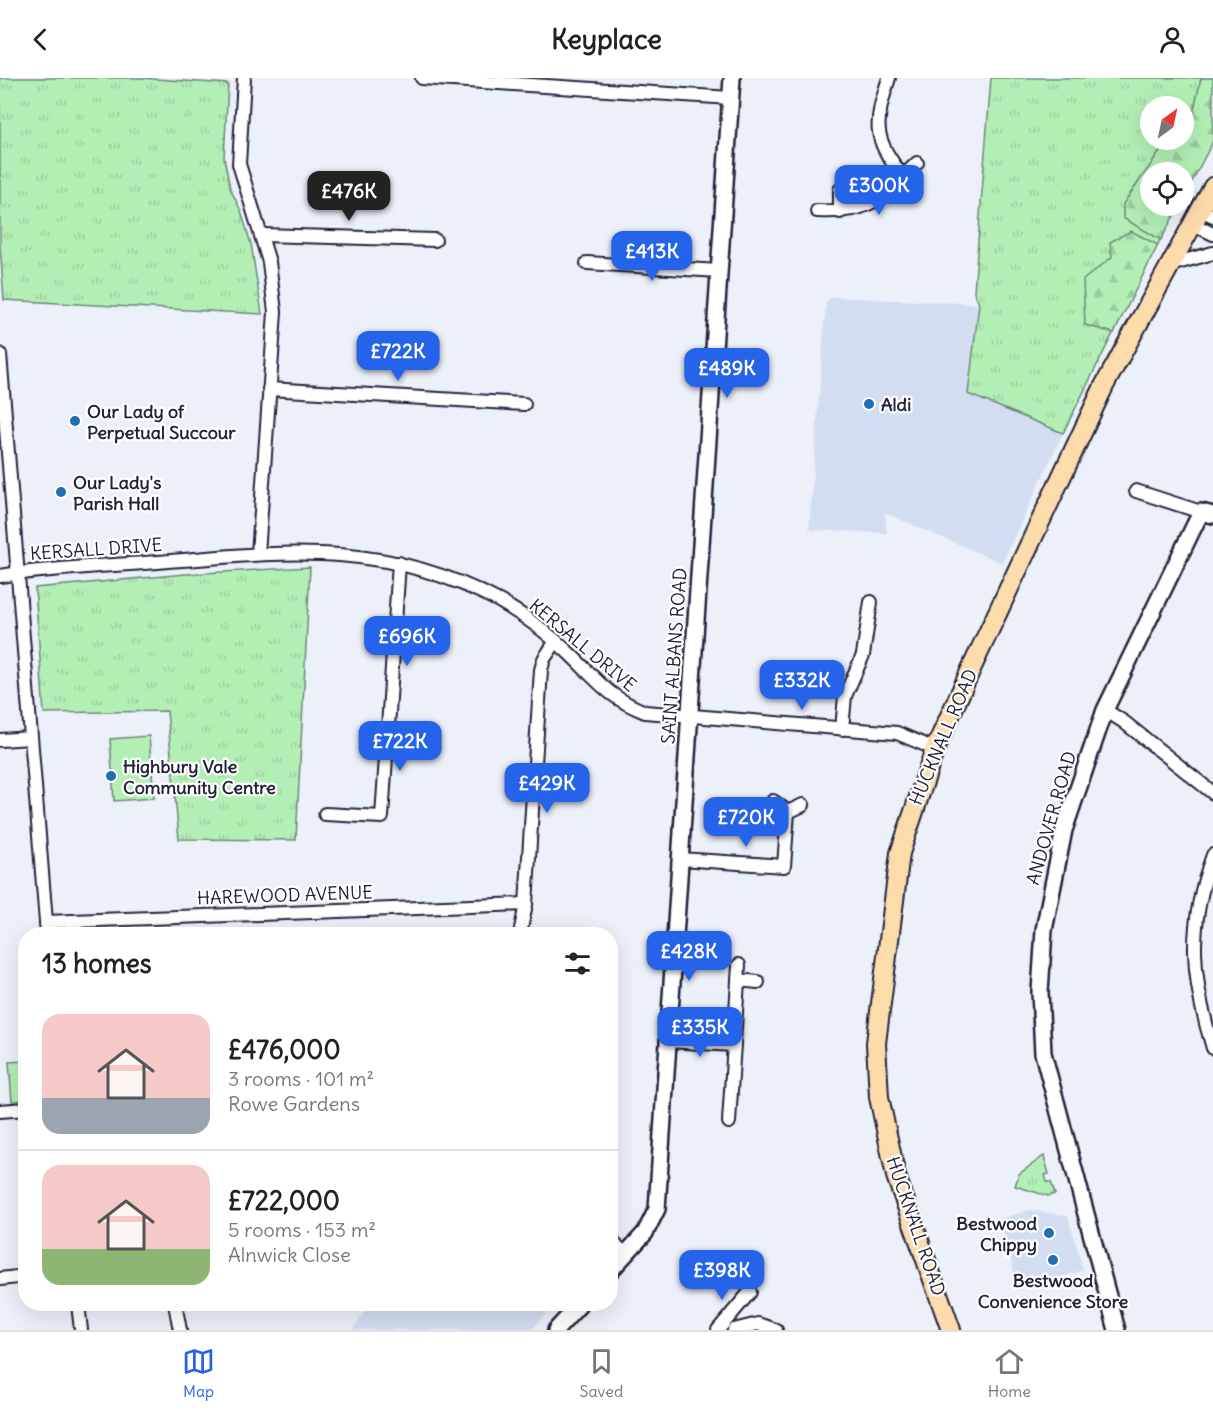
<!DOCTYPE html>
<meta charset="utf-8">
<style>
body{margin:0;font-family:Delius,sans-serif;background:#f2f2f2;color:#222;height:100vh;display:flex;flex-direction:column;font-size:22px;white-space:nowrap}
*{box-sizing:border-box;margin:0}
p{font-size:20px;color:#767676}
.icon{flex:none;width:33px;height:33px;fill:none;stroke:currentColor;stroke-width:2;stroke-linecap:round;stroke-linejoin:round}
.map{position:relative;flex:1;overflow:hidden}
.panel{position:absolute;left:18px;top:849px;width:600px;height:384px;display:flex;flex-direction:column;background:#fff;border-radius:24px;box-shadow:0 6px 24px #0002}
.panel>*{flex:none}
.needle{width:39px;rotate:33deg}
.fabs{position:absolute;left:1140px;top:18px;display:grid;gap:12px}
.fabs a{display:grid;place-items:center;width:54px;height:54px;border-radius:50%;background:#fff;box-shadow:0 6px 24px #0002;font-size:30px}
.price{position:absolute;translate:-50% -51px;padding:0 14px;border-radius:12px;background:#2563eb;color:#fff;font-size:20px;line-height:39px;filter:drop-shadow(0 2px 3px #0008)}
.price::after{content:'';position:absolute;left:50%;top:36px;width:18px;height:14px;margin-left:-9px;background:inherit;clip-path:polygon(0 0,100% 0,50% 100%)}
.price.active{background:#222;color:#fff}
ul{padding:0;list-style:none}
li{display:flex;align-items:center;gap:18px;height:150px;padding:0 24px}
li+li{border-top:2px solid #e0e0e0}
li span{display:grid;place-items:center;flex:none;width:168px;height:120px;border-radius:18px;color:#555}
li>.icon{margin-inline-start:auto}
span .icon{width:72px;height:72px;fill:#fffc;stroke-width:1}
li b{font-size:26px}
h2{display:flex;justify-content:space-between;align-items:center;height:72px;padding:0 24px;font-size:26px}
header{display:flex;justify-content:space-between;align-items:center;height:78px;padding:0 24px;background:#fff;font-size:27px;font-weight:700}
.dock{display:flex;justify-content:space-around;align-items:center;height:84px;border-top:2px solid #e0e0e0;background:#fff;font-size:16px;color:#767676}
.dock a{display:grid;justify-items:center;gap:3px}
.dock .active{color:#2563eb}
.map>svg:first-child{display:block}
</style>
<header><svg class="icon" aria-label="back" viewBox="0 0 24 24"><path d="M15 5l-7 7 7 7"/></svg>Keyplace<svg class="icon" aria-label="person" viewBox="0 0 24 24"><circle cx="12" cy="8" r="4"/><path d="M4 21q1-7 8-7t8 7"/></svg></header>
<div class="map">
<svg width="1213" height="1252" viewBox="0 0 1213 1252">
<defs>
<pattern id="grass-tufts" width="24" height="20" patternUnits="userSpaceOnUse" patternTransform="scale(1.5)"><rect width="24" height="20" fill="#b3efb5"/><path d="M3 7l-1-3M5 7V3M7 7l1-3M15 17l-1-3M17 17v-4M19 17l1-3" fill="none" stroke="#9acd9d"/></pattern>
<pattern id="forest-firs" width="22" height="20" patternUnits="userSpaceOnUse" patternTransform="scale(1.5)"><rect width="22" height="20" fill="#b3efb5"/><path d="M5 1l3.5 6h-7zM16 11l3.5 6h-7z" fill="#9acd9d"/></pattern>
</defs>
<rect width="100%" height="100%" fill="#ebf0f9"/>
<filter id="ink" filterUnits="userSpaceOnUse"><feTurbulence type="fractalNoise" baseFrequency=".0167" numOctaves="2"/><feDisplacementMap in="SourceGraphic" scale="12" xChannelSelector="R" yChannelSelector="G"/><feConvolveMatrix kernelMatrix="1 2 1 2 8 2 1 2 1" color-interpolation-filters="sRGB"/></filter>
<g filter="url(#ink)">
<g fill="#d3ddf1">
<polygon points="832,219 979,226 969,316 1063,355 1002,485 885,435 887,455 809,452 826,224"/>
<polygon points="1030,1132 1068,1138 1083,1192 1019,1212 1000,1141"/>
<polygon points="370,1226 555,1226 531,1252 352,1252"/>
</g>
<g fill="url(#grass-tufts)" stroke="#6a8878" stroke-width="1.5" fill-rule="evenodd">
<polygon points="0,0 140,0 228,6 224,80 230,110 241,133 251,166 262,236 4,222 0,167"/>
<path d="M991 0H1213L1184 94H1150V128H1177L1063 355 968 316 979 226 974 214ZM1150 28H1184V62H1150Z"/>
<polygon points="310,489 296,762 179,761 167,633 44,635 35,510 186,496"/>
<polygon points="25,983 25,1022 12,1023 9,984"/>
<polygon points="1044,1078 1049,1096 1045,1097 1047,1104 1051,1104 1055,1116 1048,1118 1015,1108 1019,1096"/>
</g>
<g fill="url(#forest-firs)" stroke="#6a8878" stroke-width="1.5">
<polygon points="1201,0 1213,0 1213,63 1184,119 1184,94 1150,94 1150,128 1179,128 1161,162 1123,140 1123,126 1168,62 1184,62 1184,54 1189,53"/>
<polygon points="1131,153 1158,167 1114,255 1085,247 1083,202 1112,179 1110,164"/>
</g>
<polygon fill="#b3efb5" stroke="#6a8878" stroke-width="1.5" points="149,658 154,720 114,723 110,661"/>
<g fill="none" stroke-linecap="round" stroke-linejoin="round">
<g stroke="#22223b" stroke-width="16">
<g id="minor">
<polyline points="244,0 239,86 269,184 275,234 258,476"/>
<polyline points="422,0 731,20"/>
<path d="M889 0C875 44 871 60 903 98"/>
<polyline points="840,112 840,134"/>
<polyline points="1201,132 1213,138"/>
<path d="M817 133C871 136 880 120 917 85"/>
<polyline points="1193,146 1213,156"/>
<polyline points="262,157 435,162"/>
<polyline points="587,185 719,193"/>
<polyline points="1170,187 1213,175"/>
<polyline points="0,276 47,856"/>
<polyline points="269,311 524,326"/>
<polyline points="1136,413 1201,434"/>
<path d="M0 498C52 490 106 488 158 484 283 474 383 461 499 523 525 538 550 556 571 577 599 604 608 619 645 634L897 655 935 671"/>
<polyline points="1105,632 1124,644 1213,715"/>
<polyline points="842,651 845,618 863,577 871,524"/>
<polyline points="0,662 31,660"/>
<polyline points="788,734 803,727"/>
<polyline points="325,736 382,739 399,485"/>
<path d="M1213 777C1187 847 1191 900 1213 970"/>
<polyline points="680,781 784,788 788,734 773,723"/>
<polyline points="46,844 526,826"/>
<polyline points="520,856 526,826 541,592 544,581 556,563"/>
<polyline points="738,902 758,904"/>
<polyline points="668,963 734,967"/>
<polyline points="0,1033 26,1031"/>
<polyline points="729,1044 739,887"/>
<polyline points="610,1162 626,1176"/>
<polyline points="0,1201 26,1198"/>
<polyline points="78,1226 81,1252"/>
<polyline points="175,1226 180,1252"/>
<polyline points="718,1252 750,1214"/>
<polyline points="734,1252 758,1246 776,1252"/>
</g>
</g>
<g stroke="#22223b" stroke-width="20">
<g id="tertiary">
<polyline points="610,1193 645,1155 657,1131 732,0"/>
<polyline points="556,1252 580,1226"/>
<polyline points="1117,1252 1043,975 1040,914 1044,852 1064,752 1105,632 1201,434 1213,437"/>
</g>
</g>
<g stroke="#22223b" stroke-width="22">
<polyline id="primary" points="951,1252 896,1098 879,1019 876,965 900,775 935,671 972,589 1104,308 1213,109"/>
</g>
<use href="#minor" stroke="#fff" stroke-width="12"/>
<use href="#tertiary" stroke="#fff" stroke-width="15"/>
<use href="#primary" stroke="#fddcac" stroke-width="18"/>
</g>
</g>
<g fill="#1f6fb2" stroke="#fff" stroke-width="2">
<circle cx="869" cy="326" r="6"/>
<circle cx="75" cy="343" r="6"/>
<circle cx="61" cy="414" r="6"/>
<circle cx="111" cy="698" r="6"/>
<circle cx="1049" cy="1155" r="6"/>
<circle cx="1053" cy="1182" r="6"/>
</g>
<g text-anchor="middle" dominant-baseline="central" stroke-width="4.5" stroke-linejoin="round" paint-order="stroke">
<g font-size="18" font-weight="bold" fill="#22223b" stroke="#fff" text-anchor="start">
<text x="881" y="326">Aldi</text>
<text x="87" y="333">Our Lady of<tspan x="87" dy="21">Perpetual Succour</tspan></text>
<text x="73" y="404">Our Lady's<tspan x="73" dy="21">Parish Hall</tspan></text>
<text x="123" y="688">Highbury Vale<tspan x="123" dy="21">Community Centre</tspan></text>
<text x="1037" y="1145" text-anchor="end">Bestwood<tspan x="1037" dy="21">Chippy</tspan></text>
<text x="1053" y="1202" text-anchor="middle">Bestwood<tspan x="1053" dy="21">Convenience Store</tspan></text>
</g>
<g font-size="18" fill="#22223b" stroke="#fff">
<text transform="translate(96 471) rotate(-4)">KERSALL DRIVE</text>
<text transform="translate(583 567) rotate(40)">KERSALL DRIVE</text>
<text transform="translate(674 578) rotate(-86)">SAINT ALBANS ROAD</text>
<text transform="translate(943 659) rotate(-67)">HUCKNALL ROAD</text>
<text transform="translate(1051 740) rotate(-74)">ANDOVER ROAD</text>
<text transform="translate(285 817) rotate(-2)">HAREWOOD AVENUE</text>
<text transform="translate(916 1148) rotate(71)">HUCKNALL ROAD</text>
</g>
</g>
</svg>
<div class="fabs">
<a><svg class="needle" viewBox="-14 -14 28 28"><path d="M0-13l5 13h-10z" fill="#e53935"/><path d="M0 13l5-13h-10z" fill="#767676"/></svg></a>
<a><svg class="icon" aria-label="locate" viewBox="0 0 24 24"><circle cx="12" cy="12" r="6"/><path d="M12 2v4M12 18v4M2 12h4M18 12h4"/></svg></a>
</div>
<b class="price" style="left:879px;top:138px">£300K</b>
<b class="price active" style="left:349px;top:144px">£476K</b>
<b class="price" style="left:652px;top:204px">£413K</b>
<b class="price" style="left:398px;top:304px">£722K</b>
<b class="price" style="left:727px;top:321px">£489K</b>
<b class="price" style="left:407px;top:589px">£696K</b>
<b class="price" style="left:802px;top:633px">£332K</b>
<b class="price" style="left:400px;top:694px">£722K</b>
<b class="price" style="left:547px;top:736px">£429K</b>
<b class="price" style="left:746px;top:770px">£720K</b>
<b class="price" style="left:689px;top:904px">£428K</b>
<b class="price" style="left:700px;top:980px">£335K</b>
<b class="price" style="left:722px;top:1223px">£398K</b>
<section class="panel">
<h2>13 homes<svg class="icon" aria-label="filters" viewBox="0 0 24 24"><path d="M4 7h16M4 17h16"/><circle cx="9" cy="7" r="2"/><circle cx="15" cy="17" r="2"/></svg></h2>
<ul>
<li><span style="background:linear-gradient(#f6c9c9 70%,#9aa5b1 0)"><svg class="icon" aria-label="home" viewBox="0 0 24 24"><path d="M3 11l9-7 9 7M6 9v11h12V9"/></svg></span><div><b>£476,000</b><p>3 rooms · 101 m²</p><p>Rowe Gardens</p></div></li>
<li><span style="background:linear-gradient(#f6c9c9 70%,#8fb573 0)"><svg class="icon" aria-label="home" viewBox="0 0 24 24"><path d="M3 11l9-7 9 7M6 9v11h12V9"/></svg></span><div><b>£722,000</b><p>5 rooms · 153 m²</p><p>Alnwick Close</p></div></li>
</ul>
</section>
</div>
<nav class="dock">
<a class="active"><svg class="icon" aria-label="map" viewBox="0 0 24 24"><path d="M3 6l6-2 6 2 6-2v14l-6 2-6-2-6 2zM9 4v14M15 6v14"/></svg>Map</a>
<a><svg class="icon" aria-label="saved" viewBox="0 0 24 24"><path d="M7 4h10v16l-5-4-5 4z"/></svg>Saved</a>
<a><svg class="icon" aria-label="home" viewBox="0 0 24 24"><path d="M3 11l9-7 9 7M6 9v11h12V9"/></svg>Home</a>
</nav>
